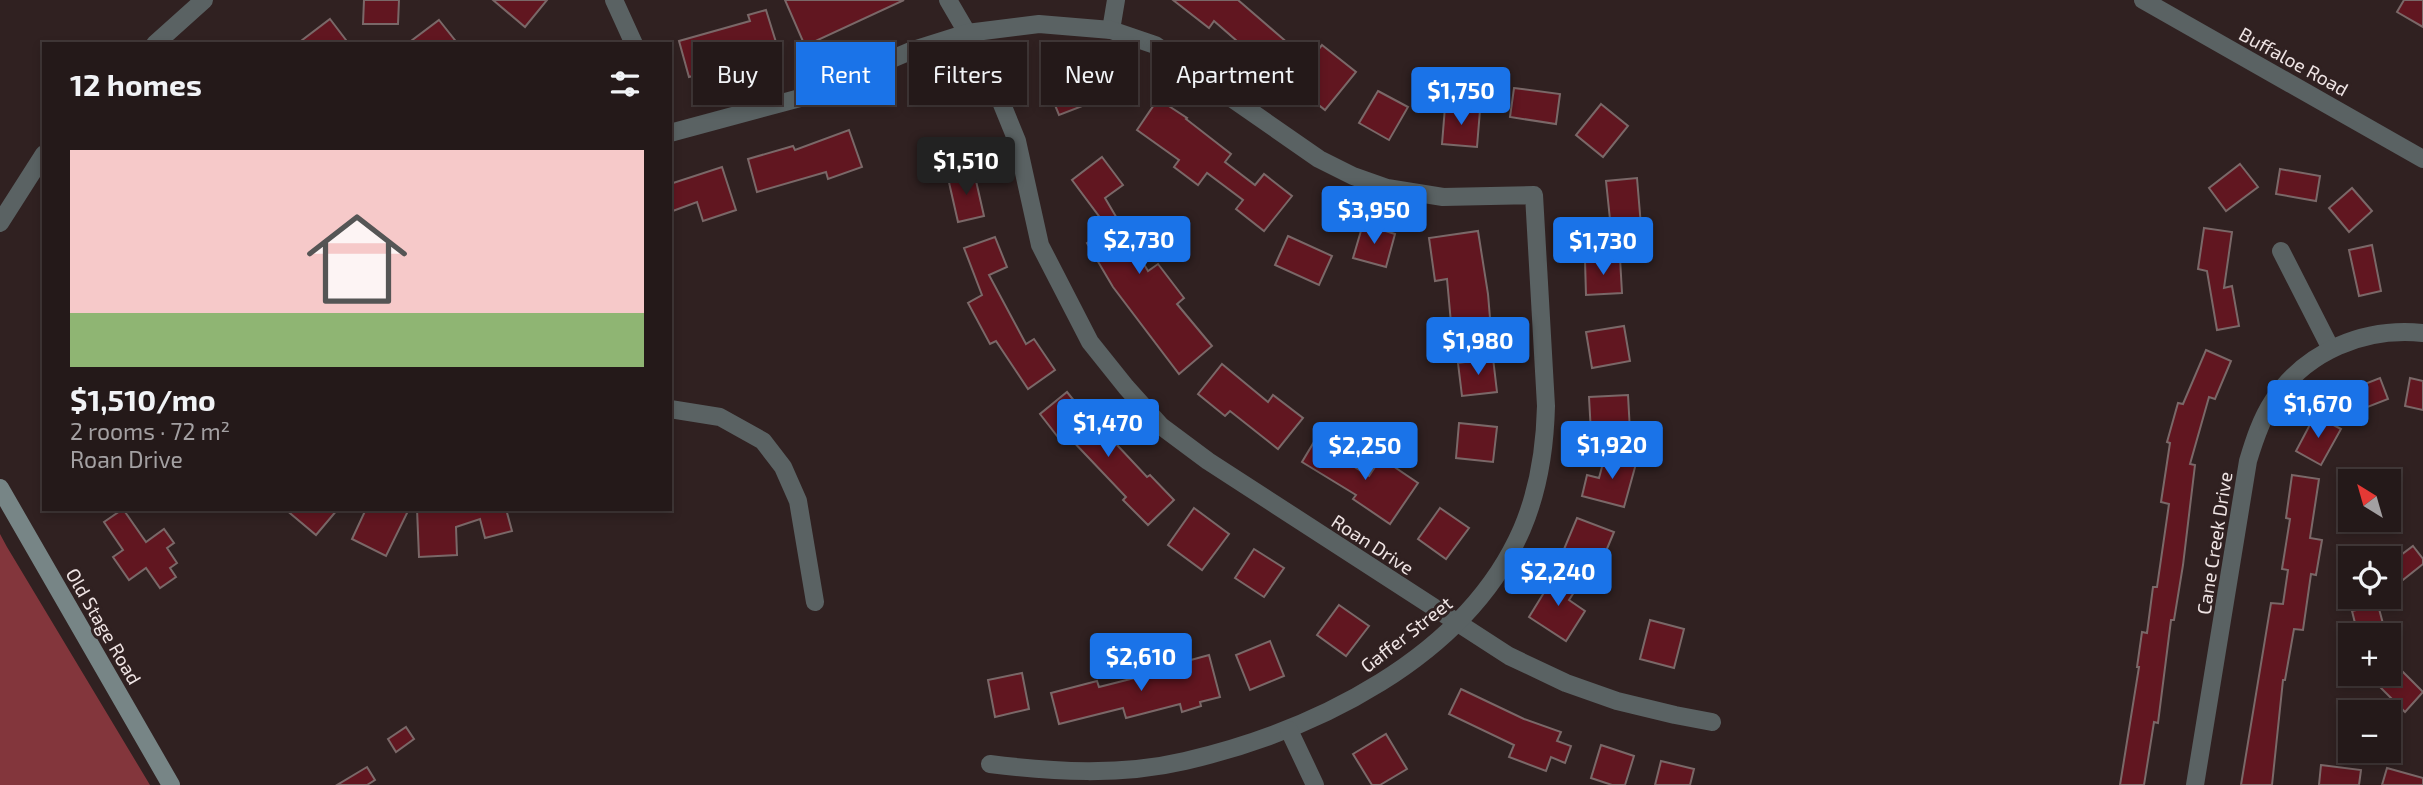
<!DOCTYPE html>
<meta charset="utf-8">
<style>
body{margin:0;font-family:"Exo 2",sans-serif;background:#2c2222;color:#f1f3f6;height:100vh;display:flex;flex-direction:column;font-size:26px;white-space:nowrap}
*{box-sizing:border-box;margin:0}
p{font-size:23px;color:#a3a0a2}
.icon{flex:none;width:38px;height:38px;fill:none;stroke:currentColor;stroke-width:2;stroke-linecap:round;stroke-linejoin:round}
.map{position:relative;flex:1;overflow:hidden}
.sheet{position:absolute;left:42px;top:42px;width:630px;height:469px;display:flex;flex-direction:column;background:#241919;border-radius:0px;box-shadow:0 4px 10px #0003,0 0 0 2px #413838}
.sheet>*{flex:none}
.hud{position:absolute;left:693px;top:42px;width:665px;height:63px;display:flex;gap:14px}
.needle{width:46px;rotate:323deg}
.controls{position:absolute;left:2338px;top:469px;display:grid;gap:14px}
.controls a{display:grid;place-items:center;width:63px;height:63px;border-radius:0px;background:#241919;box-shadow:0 4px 10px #0003,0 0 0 2px #413838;font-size:35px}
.price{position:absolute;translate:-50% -60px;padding:0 16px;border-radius:7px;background:#1a73e8;color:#fff;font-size:23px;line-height:46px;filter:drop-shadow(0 2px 4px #0008)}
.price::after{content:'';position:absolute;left:50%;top:42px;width:21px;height:16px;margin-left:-10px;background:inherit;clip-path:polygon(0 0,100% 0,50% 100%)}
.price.selected{background:#222;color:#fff}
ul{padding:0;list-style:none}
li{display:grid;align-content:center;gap:14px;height:371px;padding:0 28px}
li span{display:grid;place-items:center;height:217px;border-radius:0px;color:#555}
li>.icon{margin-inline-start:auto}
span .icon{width:126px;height:126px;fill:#fffc;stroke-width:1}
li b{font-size:30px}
h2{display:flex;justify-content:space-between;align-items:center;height:84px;padding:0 28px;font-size:30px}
.chip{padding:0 24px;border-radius:0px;background:#241919;box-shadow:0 4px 10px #0003,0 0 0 2px #413838;font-size:24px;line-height:63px}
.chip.selected{background:#1a73e8;color:#fff}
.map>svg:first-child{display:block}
</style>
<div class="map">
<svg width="2423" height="785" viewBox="0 0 2423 785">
<rect width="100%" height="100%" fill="#302121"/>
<polygon fill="#83363c" points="0,534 7,547 150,785 0,785"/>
<g fill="#611620" stroke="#7a6868" stroke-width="2">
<polygon points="364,0 399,0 398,24 363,24"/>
<polygon points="493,0 547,0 525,27"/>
<polygon points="785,0 904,0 805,46"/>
<polygon points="1173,0 1238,0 1289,44 1268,68 1214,21 1209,28"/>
<polygon points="2404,0 2423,0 2423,27 2397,12"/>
<polygon points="766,10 780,55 747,65 746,62 689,77 679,41 750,21 748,15"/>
<polygon points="330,19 349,44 297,44"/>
<polygon points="439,20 458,44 407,44"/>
<polygon points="1322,45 1356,72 1325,110 1291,83"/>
<polygon points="1081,70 1093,102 1059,115 1046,83"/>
<polygon points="1514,88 1560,94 1556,124 1510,117"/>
<polygon points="1378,91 1408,107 1389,140 1359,123"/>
<polygon points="1158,99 1187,118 1186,119 1231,154 1225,162 1255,185 1264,174 1292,196 1264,231 1236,209 1243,200 1207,173 1198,185 1174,167 1179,160 1137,130"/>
<polygon points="1601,104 1628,126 1603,157 1576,135"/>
<polygon points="1445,107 1480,110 1477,147 1442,144"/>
<polygon points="849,130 862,167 828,179 826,172 757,192 748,159 793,146 795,150"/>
<polygon points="1102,157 1123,185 1105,198 1148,271 1158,264 1184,298 1177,304 1212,346 1179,374 1113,287 1087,243 1095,238 1090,230 1104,223 1072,180"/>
<polygon points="2240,164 2258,187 2226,211 2209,188"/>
<polygon points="722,167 736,210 703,221 697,202 670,212 670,184"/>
<polygon points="2280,169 2320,176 2316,201 2276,194"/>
<polygon points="974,172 984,216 958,222 948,178"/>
<polygon points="1637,178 1641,226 1611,229 1606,181"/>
<polygon points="2352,188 2372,211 2349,232 2329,208"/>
<polygon points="1363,224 1395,234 1386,267 1353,258"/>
<polygon points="2204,228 2232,232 2224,288 2232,286 2239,326 2217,330 2207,271 2198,269"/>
<polygon points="1478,231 1488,294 1491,330 1452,334 1447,279 1435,281 1429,238"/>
<polygon points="1288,236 1332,256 1319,285 1275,265"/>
<polygon points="995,237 1007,267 989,275 1026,344 1034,339 1055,370 1028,389 996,341 990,344 968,303 982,295 964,248"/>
<polygon points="2372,245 2381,291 2359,296 2349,250"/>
<polygon points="1620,258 1622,293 1586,295 1585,260"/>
<polygon points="1624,326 1630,361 1592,368 1586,332"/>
<polygon points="2206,350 2231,361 2215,399 2209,397 2190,464 2195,465 2183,565 2174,620 2171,620 2158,723 2154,722 2144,785 2120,785 2139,667 2137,667 2142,632 2147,633 2153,587 2157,587 2169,504 2161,502 2170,443 2167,442 2178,403 2183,404"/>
<polygon points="1493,358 1497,392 1462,396 1458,363"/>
<polygon points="1222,364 1268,402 1273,395 1303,418 1278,449 1230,411 1225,416 1198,394"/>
<polygon points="2380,378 2388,399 2347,415 2339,394"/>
<polygon points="2410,378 2423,381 2423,410 2405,406"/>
<polygon points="1067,392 1100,433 1103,430 1147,477 1150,475 1174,500 1148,525 1123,500 1126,497 1067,435 1061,441 1040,414"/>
<polygon points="1628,395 1630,431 1591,433 1589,397"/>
<polygon points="2315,415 2341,429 2321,465 2296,451"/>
<polygon points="1459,423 1497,427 1493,462 1456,458"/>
<polygon points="1314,442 1369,476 1381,458 1418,483 1390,524 1353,499 1356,495 1302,462"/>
<polygon points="1606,452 1637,460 1624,507 1582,496 1587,475 1599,478"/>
<polygon points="2292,475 2319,479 2310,538 2322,540 2316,575 2311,574 2303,630 2294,629 2285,680 2283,680 2272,785 2241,785 2271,603 2283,604 2288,570 2282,569 2290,519 2286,518"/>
<polygon points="1194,508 1229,534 1202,570 1168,545"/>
<polygon points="1440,508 1469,528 1446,559 1418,539"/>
<polygon points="123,509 146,542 164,529 174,543 167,548 177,563 170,568 176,577 160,588 146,568 129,580 113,557 123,550 104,522"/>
<polygon points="285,509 338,509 316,535"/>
<polygon points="366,509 409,509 386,556 352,539"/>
<polygon points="417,509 506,509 512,531 485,538 480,519 456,527 457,555 419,557"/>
<polygon points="1577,518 1614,532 1599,568 1562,554"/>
<polygon points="2413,546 2423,559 2423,564 2394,587 2389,580 2389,564"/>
<polygon points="1254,549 1284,568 1264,597 1235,578"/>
<polygon points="1556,573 1578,586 1569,600 1585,611 1566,641 1529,617"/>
<polygon points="1339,605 1369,626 1346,656 1317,635"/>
<polygon points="2378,605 2386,635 2358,635 2352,611"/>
<polygon points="1650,620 1684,629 1674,668 1640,659"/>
<polygon points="1270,641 1284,676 1250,690 1236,655"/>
<polygon points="1209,655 1220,697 1200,702 1201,706 1182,712 1180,704 1126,718 1123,708 1059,724 1051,693 1097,681 1099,687 1170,669 1169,666"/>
<polygon points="2396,665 2423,692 2405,712 2377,684"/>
<polygon points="1022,673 1029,709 995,717 988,680"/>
<polygon points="1461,689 1524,719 1561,732 1557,741 1571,746 1565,763 1551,757 1546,771 1509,757 1514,745 1449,714"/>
<polygon points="406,727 414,739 396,752 388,739"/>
<polygon points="1386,734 1407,769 1380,785 1372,785 1353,754"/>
<polygon points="1601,745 1634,756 1625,785 1612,785 1591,778"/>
<polygon points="1661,761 1694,769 1690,785 1655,785"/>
<polygon points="2321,765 2361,770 2359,785 2319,785"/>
<polygon points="367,767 375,780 367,785 337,785"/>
<polygon points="2387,768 2423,778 2423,785 2382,785"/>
</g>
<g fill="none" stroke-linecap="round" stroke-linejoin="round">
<g stroke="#5a6263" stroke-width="18">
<polyline points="614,0 634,44"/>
<polyline points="948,0 986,65 1017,141 1040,245 1090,342 1126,387 1161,426 1208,461 1509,656 1566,683 1617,701 1675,715 1712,722"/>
<polyline points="1111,30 1116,0"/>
<path d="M670 133 800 98 913 50 967 33 1039 24 1111 30 1155 45 1319 159 1353 176 1387 188 1443 197 1534 195 1546 406C1545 449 1539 489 1522 529 1466 658 1314 731 1185 761 1121 776 1054 772 990 764"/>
<polyline points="2281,251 2331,349"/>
<polyline points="670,409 720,417 763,441 783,467 798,501 815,602"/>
<polyline points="1289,730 1315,785"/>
<path d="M2195 785 2248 461C2254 441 2261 419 2273 401 2306 351 2364 327 2423 333"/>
</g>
<g stroke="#5a6263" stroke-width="18">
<polyline points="2143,0 2423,159"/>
<polyline points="155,44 204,0"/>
<polyline points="0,223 44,154"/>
</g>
<polyline stroke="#778586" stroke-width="18" points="0,488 171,785"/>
</g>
<g text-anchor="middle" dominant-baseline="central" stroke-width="6" stroke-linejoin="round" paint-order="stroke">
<g font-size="19" fill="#efe4e4" stroke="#302121">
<text transform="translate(2294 61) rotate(29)">Buffaloe Road</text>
<text transform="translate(2214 543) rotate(-81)">Cane Creek Drive</text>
<text transform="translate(1373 544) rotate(33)">Roan Drive</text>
<text transform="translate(104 626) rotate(60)">Old Stage Road</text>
<text transform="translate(1406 634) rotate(-38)">Gaffer Street</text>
</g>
</g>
</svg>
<div class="controls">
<a><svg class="needle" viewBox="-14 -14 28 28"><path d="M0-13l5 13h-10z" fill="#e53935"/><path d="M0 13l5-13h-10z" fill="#a3a0a2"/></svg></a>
<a><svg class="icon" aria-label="locate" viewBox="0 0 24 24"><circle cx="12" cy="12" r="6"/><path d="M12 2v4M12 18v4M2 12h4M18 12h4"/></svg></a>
<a>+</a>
<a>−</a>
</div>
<b class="price" style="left:1461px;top:127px">$1,750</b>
<b class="price selected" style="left:966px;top:197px">$1,510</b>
<b class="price" style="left:1374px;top:246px">$3,950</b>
<b class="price" style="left:1139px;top:276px">$2,730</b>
<b class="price" style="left:1603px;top:277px">$1,730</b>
<b class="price" style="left:1478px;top:377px">$1,980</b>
<b class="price" style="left:2318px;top:440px">$1,670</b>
<b class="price" style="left:1108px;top:459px">$1,470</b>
<b class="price" style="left:1612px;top:481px">$1,920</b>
<b class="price" style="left:1365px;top:482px">$2,250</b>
<b class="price" style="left:1558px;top:608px">$2,240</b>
<b class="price" style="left:1141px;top:693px">$2,610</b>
<div class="hud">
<a class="chip">Buy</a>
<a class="chip selected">Rent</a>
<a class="chip">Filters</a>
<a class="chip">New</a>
<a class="chip">Apartment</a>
</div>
<section class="sheet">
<h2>12 homes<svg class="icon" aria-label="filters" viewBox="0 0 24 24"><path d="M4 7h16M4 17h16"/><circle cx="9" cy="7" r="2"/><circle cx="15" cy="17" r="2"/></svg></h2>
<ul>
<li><span style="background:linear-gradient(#f6c9c9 75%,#8fb573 0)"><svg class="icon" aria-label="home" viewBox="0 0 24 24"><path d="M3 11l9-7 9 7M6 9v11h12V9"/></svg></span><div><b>$1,510/mo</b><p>2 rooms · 72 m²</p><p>Roan Drive</p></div></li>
</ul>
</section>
</div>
